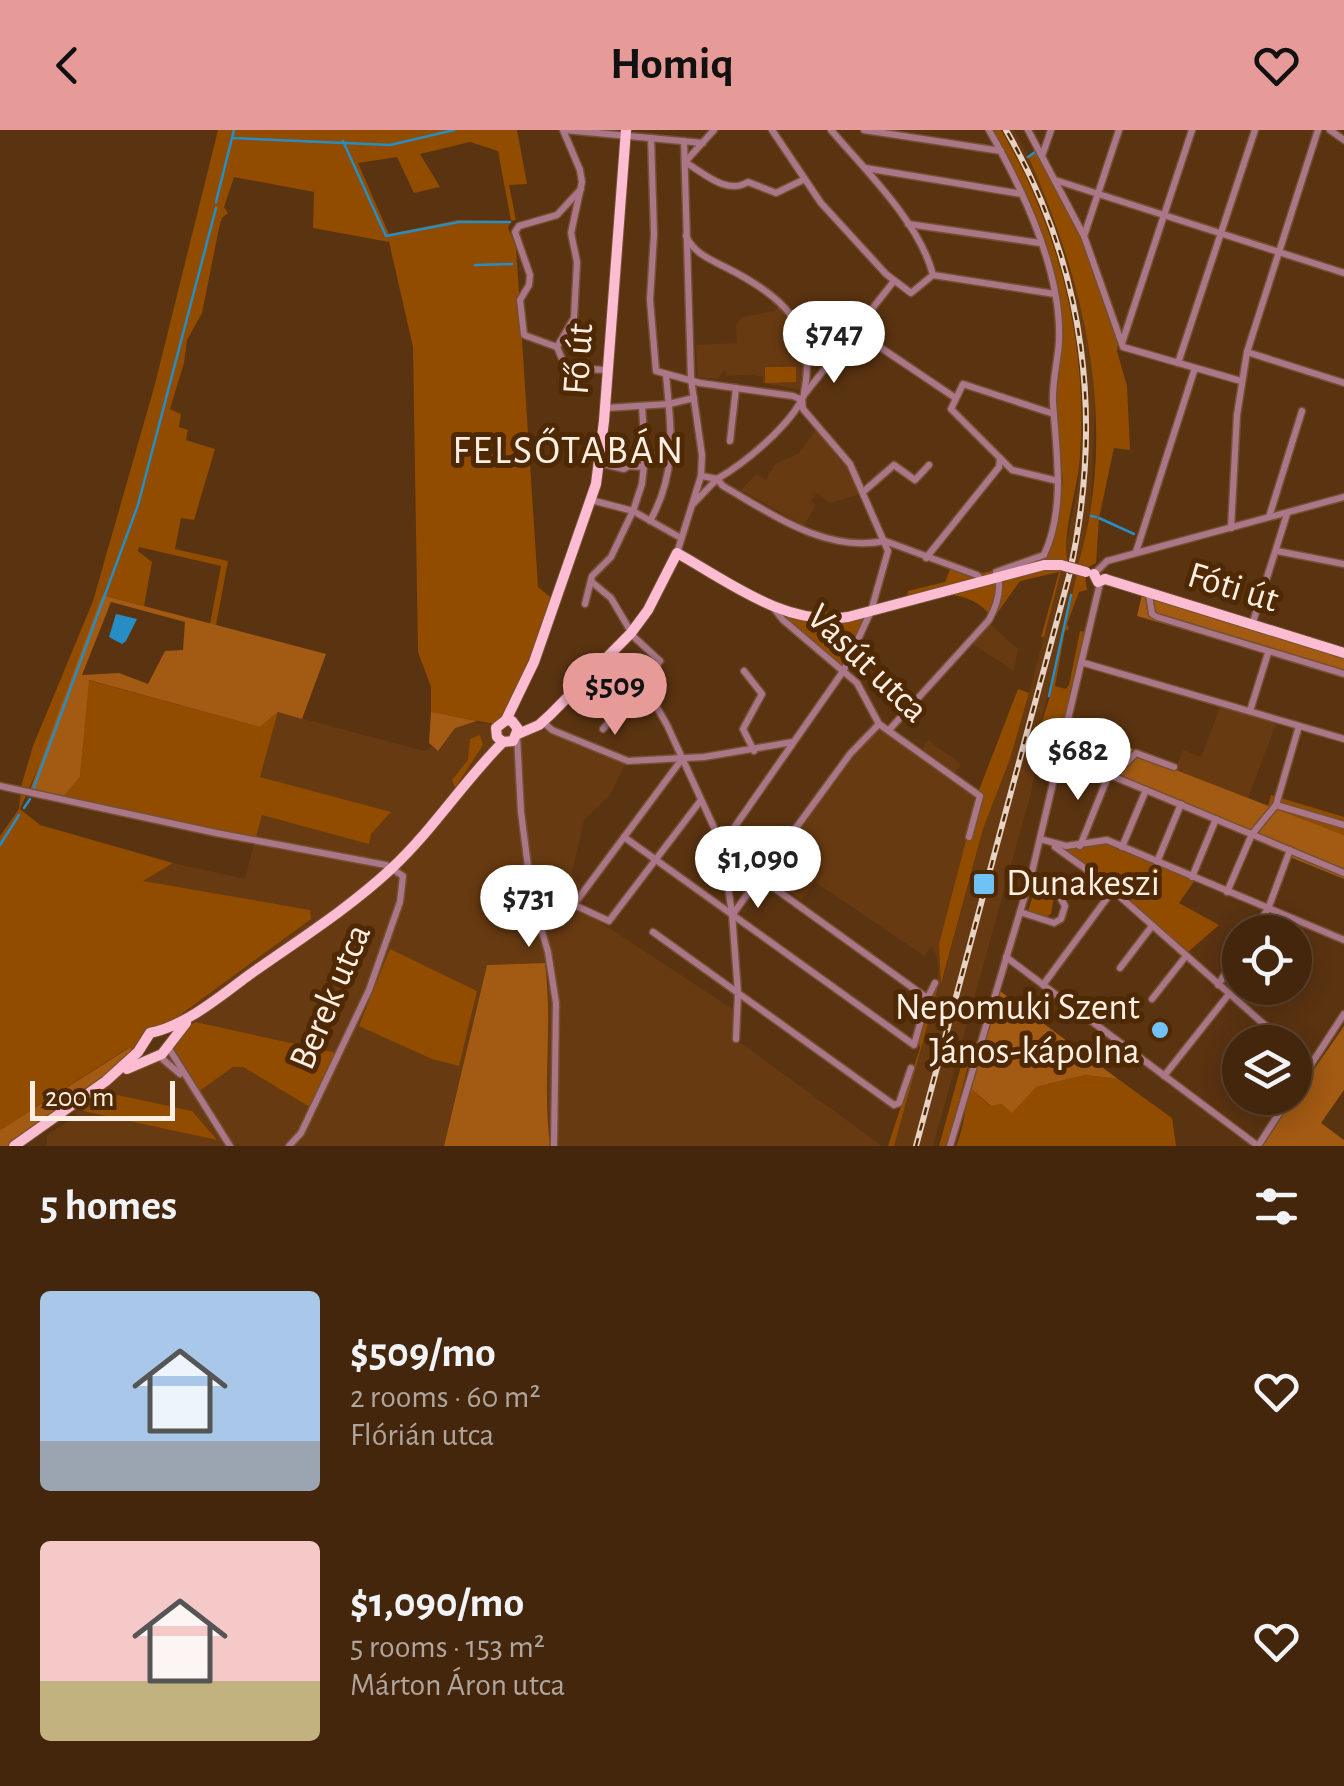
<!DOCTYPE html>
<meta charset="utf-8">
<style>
body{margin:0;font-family:"Alegreya Sans",sans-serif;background:#4e321b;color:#f1f3f6;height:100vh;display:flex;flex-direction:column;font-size:38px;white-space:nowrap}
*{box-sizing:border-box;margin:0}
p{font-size:32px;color:#afa59d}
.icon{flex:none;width:55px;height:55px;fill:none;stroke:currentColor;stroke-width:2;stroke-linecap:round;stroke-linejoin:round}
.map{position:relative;height:1016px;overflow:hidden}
.sheet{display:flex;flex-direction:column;background:#44260d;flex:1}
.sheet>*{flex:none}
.fabs{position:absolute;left:1222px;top:785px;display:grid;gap:20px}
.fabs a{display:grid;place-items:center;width:90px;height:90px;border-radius:50%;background:#44260d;box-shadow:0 5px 25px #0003,0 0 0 2px #5c432e;font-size:50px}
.scale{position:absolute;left:30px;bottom:25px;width:145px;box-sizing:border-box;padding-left:10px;border:5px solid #feefe4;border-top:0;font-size:28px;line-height:35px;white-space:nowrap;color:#feefe4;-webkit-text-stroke:8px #4f2804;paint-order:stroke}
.price{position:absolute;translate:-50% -85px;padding:0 22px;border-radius:35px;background:#fff;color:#222;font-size:32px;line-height:65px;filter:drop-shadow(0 2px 5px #0008)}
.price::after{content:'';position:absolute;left:50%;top:60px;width:30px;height:22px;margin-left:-15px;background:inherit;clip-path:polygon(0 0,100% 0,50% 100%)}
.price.current{background:#e69b98;color:#111}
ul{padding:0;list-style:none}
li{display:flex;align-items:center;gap:30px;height:250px;padding:0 40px}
li span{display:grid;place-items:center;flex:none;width:280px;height:200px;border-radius:10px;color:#555}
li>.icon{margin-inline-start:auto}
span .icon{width:120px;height:120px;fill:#fffc;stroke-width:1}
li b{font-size:42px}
h2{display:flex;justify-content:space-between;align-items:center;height:120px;padding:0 40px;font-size:42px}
header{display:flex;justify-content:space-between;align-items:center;height:130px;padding:0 40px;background:#e69b98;color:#111;font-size:45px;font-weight:700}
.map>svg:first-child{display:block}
</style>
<header><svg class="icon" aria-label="back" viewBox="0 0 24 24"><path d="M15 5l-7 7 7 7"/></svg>Homiq<svg class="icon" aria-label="heart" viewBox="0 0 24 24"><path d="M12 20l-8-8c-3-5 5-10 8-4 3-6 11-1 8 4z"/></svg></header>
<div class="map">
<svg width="1344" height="1016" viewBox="0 0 1344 1016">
<rect width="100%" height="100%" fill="#5a3311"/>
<g fill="#673a11">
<polygon points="1001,0 1014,0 1028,26 1057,90 1079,162 1092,230 1095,273 1091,374 1078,448 1036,611 1037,629 1031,663 933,1016 888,1016 920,918 918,910 930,867 938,852 938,831 932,816 924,826 815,752 801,770 768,746 837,646 880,598 977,667 939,814 943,849 983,699 1010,629 1029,563 1061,440 1078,355 1081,323 1080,230 1069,164 1048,93"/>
<polygon points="778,176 790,187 803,231 802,260 763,253 763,247 751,245 726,246 725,240 718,249 698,247 696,215 737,213 736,195 742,187 775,181"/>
<polygon points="816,300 851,343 861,364 830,373 817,363 811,371 816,375 804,396 741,360 756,344 766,350 774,335 799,323"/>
<polygon points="990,494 1018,519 1014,541 972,514"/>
<polygon points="1220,577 1276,594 1248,668 1175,640 1183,620 1201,627"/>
<polygon points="278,582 424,621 432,617 438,621 454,598 466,592 494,594 515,591 523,597 547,601 625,634 610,665 584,690 572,743 581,757 576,765 576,776 734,880 733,907 882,1016 550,1016 544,973 548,855 544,833 487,835 444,1016 47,1016 47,1005 77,985 68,975 135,921 148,929 162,931 173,922 234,937 243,937 310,976 337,924 177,907 165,896 213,859 141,750 173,733 245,749 261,685 370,704 390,683 260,647"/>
<polygon points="928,610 961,634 955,643 922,619"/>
</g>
<g fill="#914c00" fill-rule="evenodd">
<path d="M218 0H517L527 54 509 55 516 90 511 91 508 98 516 117 538 457 554 470 504 587 494 594 431 582V557L418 522 413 217 389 112 313 98 314 62 234 47 224 77 228 83 222 88 219 98 202 183 187 210 184 233 170 279 181 284 179 297 188 300 186 310 215 319 194 390 181 388 175 419 228 431 216 495 210 494 221 436 139 417 138 421 152 432 144 476 102 465 53 604 20 679 40 695 173 733 143 751 310 780 311 789 165 896 146 901 135 921 128 918 0 1000V706L19 679 22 653 33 616 93 471 155 254ZM470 12 498 21 511 91 458 90 389 104 358 33 397 27 414 63 440 57 420 24Z"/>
<path d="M993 0H1001C1059 100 1088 210 1080 326 1079 356 1060 407 1068 433L1018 445 1019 447 1045 440H1066L1061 441 1044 507H1041L1059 442 1020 451 993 489C973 459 938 463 907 467L908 461 945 452 951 437 984 443 1045 426 1051 416 1063 351 1055 260 1062 210 1044 112 1011 31Z"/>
<path d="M1036 21 1076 92 1118 212 1117 221 1127 256 1130 320 1114 318 1099 388 1096 433 1086 438 1078 435C1119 296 1086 155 1028 26Z"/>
<polygon points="765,237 796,237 796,252 765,253"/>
<polygon points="1077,443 1085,445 1087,460 1079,462 1067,494 1069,499 1065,501 1055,556 1066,559 1069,555 1080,501 1086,502 1060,619 1036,611 1050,566"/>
<polygon points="866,484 843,536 781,485"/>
<polygon points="88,550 260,597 278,582 260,647 391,682 371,704 369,714 262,685 256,707 62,668 80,647"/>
<polygon points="1018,559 1029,563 1010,629 983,699 941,854 939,814 979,660"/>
<polygon points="480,605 483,615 455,658 452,650 468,630 470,609"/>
<polygon points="1271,665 1344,687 1344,705 1268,676"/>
<polygon points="1107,713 1195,750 1179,773 1219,795 1187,823 1110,752 1066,720"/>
<polygon points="1035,759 1054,767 1051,784 1046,787 1028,781"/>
<polygon points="390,819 477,861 459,936 432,929 359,896"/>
<path d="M938 852 937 860 894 1016H888L920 918C915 899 929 869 938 852Z"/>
<polygon points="195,892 337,923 310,977 243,937 233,937 198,962 172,919 177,907"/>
<polygon points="972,921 947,1016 939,1016 963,929"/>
<path d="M1085 945 1118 949 1172 988 1176 1016H956C964 998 965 977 970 958L990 976 1002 974 1036 957Z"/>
<polygon points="108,963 192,981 217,1010 83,981"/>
</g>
<g fill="#a35a13" fill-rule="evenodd">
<path d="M102 465 326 524 302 589 278 582 260 597 89 550 80 647 62 668 30 660ZM111 472 185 492 183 520 165 521 148 554 119 543 82 545Z"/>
<polygon points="1142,465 1344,526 1344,546 1137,486"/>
<polygon points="431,582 432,582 477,591 455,598 438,621 429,613"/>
<polygon points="1076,599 1136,620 1137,625 1344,705 1344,749 1290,727 1293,717 1068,625"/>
<path d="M545 833C553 894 542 955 550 1016H444L487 835Z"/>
<polygon points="1000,861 1118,949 1085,945 1036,957 1012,983 1002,974 991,976 970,958"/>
<polygon points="1344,896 1344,960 1321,993 1344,1010 1344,1016 1261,1016"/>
<polygon points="129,918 135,921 124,933 10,1016 0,1016 0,1000"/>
</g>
<polygon fill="#268ec5" points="116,484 137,489 126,511 122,514 109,507"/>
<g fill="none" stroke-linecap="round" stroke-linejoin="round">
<g stroke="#268ec5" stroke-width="2.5">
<polyline points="232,8 390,15 454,0"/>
<polyline points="343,11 386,106 459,92 510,92"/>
<polyline points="1028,27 1035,22 1038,26"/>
<polyline points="216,72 234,0"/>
<polyline points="475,135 512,134"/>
<polyline points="1113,197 1117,210"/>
<polyline points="1091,386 1096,387"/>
<polyline points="1099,388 1134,404"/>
<polyline points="1049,566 1071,465"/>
<polyline points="33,660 138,375 216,78"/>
<polyline points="24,678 30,669"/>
<polyline points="0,715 19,685"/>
</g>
<g stroke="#745133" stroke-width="9">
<g id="minor">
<polyline points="563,0 580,40 582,52 571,103 577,132 574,188 557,217 566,238 607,240"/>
<polyline points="565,0 703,13"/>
<path d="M714 0 685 32C705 44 727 65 748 52L776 63 803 50"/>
<path d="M772 0 821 73 886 144 911 163 933 145C920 93 865 40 831 0"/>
<polyline points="864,0 1001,21"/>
<polyline points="1028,0 1084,106 1123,217 1241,251"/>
<polyline points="1330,0 1344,10"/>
<polyline points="651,8 654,104 650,170 656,241 700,253 793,266 802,270 803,279 850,334 888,421 871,481 844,540 722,715"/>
<polyline points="1042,26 1051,0"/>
<polyline points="865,38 1022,64"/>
<polyline points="1055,50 1344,143"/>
<polyline points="908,94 1040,113"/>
<path d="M686 106C695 124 709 129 727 138 782 166 818 196 804 263"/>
<polyline points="1084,106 1119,0"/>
<polyline points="933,145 1055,164"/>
<polyline points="799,197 835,224"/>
<polyline points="856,201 954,267"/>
<polyline points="1122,213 1192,0"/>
<polyline points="557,217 524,205 520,170 529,155 530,145 515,102 519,96 557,85 581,59"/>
<polyline points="1247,222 1344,253"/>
<polyline points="1178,233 1255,0"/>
<polyline points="642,276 645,325 669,327"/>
<polyline points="606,278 669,274 694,268"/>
<polyline points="1054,284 963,254 951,279 1012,340 1058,351"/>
<polyline points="730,311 736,258"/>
<polyline points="599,333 624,339 629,336 644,337"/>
<path d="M702 346 717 349C745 333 791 295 804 265L894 151"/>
<path d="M717 349 723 356C772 384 825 423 885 411L977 445 983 451"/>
<polyline points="863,362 894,335 915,350 929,335"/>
<polyline points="591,370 633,381 681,408"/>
<polyline points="694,373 717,349"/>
<polyline points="1269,387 1302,281"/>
<path d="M650 391C678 341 671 299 666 245"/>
<polyline points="1231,398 1237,285 1247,222 1318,0"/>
<polyline points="1277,421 1344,434"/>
<polyline points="1136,422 1195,238"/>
<polyline points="677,423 701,346 702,325 691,249 684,11"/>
<polyline points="926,428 999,337 1000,328"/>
<polyline points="1096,442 1107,431 1344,367"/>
<polyline points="593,453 611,468 634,507 660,531 603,599"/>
<polyline points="1149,465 1152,484 1157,487 1344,544"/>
<polyline points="585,474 592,446 611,427 633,381 642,354 645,325"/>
<polyline points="775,480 783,490 857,553 879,594 980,666 969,707"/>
<polyline points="1252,495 1287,384"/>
<polyline points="1084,533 1344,609"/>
<polyline points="744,541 762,564 743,599 754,621"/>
<polyline points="643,553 667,595 722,715 732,784 738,863 736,909"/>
<polyline points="1250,581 1268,523"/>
<polyline points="543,592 552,600 628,631 704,627 793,612"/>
<path d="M889 600 989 490C997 475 1003 457 996 442L1044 425C1066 378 1056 321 1053 272 1052 251 1058 231 1059 211 1062 142 1022 58 989 0"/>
<polyline points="517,606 521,682 532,768 548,822 556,873 554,1016"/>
<polyline points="1062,625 1344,743"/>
<polyline points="1113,646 1136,623 1174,637"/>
<polyline points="0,656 216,703 386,735 403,746 400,772 369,860 301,1003 289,1016"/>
<polyline points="1276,675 1344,695"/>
<polyline points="624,707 914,915 927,869 935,853"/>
<polyline points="1040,709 1066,716 1107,710 1344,810"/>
<polyline points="1080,716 1109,644"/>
<polyline points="1055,717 1100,749 1284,912"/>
<polyline points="1122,717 1146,660"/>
<polyline points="725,726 763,750 927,868"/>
<polyline points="1157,732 1181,674"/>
<polyline points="1192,747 1216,689"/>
<polyline points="1227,762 1252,704 1276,675 1299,596"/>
<polyline points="572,774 609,791 701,670"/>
<polyline points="538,781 550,794 561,792 682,629"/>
<polyline points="1020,782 1054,793 1061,789 1065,776 1060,767 1030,752"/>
<polyline points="733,784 850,624 879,594"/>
<polyline points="653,802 894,975 899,973 911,938"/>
<polyline points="1252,802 1268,779 1290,720"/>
<polyline points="1006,827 1258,1016 1289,968"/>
<polyline points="1120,838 1152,796"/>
<polyline points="1043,855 1113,760"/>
<polyline points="1218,855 1240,821"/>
<polyline points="1152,869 1186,826"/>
<polyline points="168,917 230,1016"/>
<polyline points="1295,922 1311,935"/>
<polyline points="159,926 180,944"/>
<polyline points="1164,946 1229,864"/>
<polyline points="1295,959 1344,884"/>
<polyline points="950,1016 1032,742 1100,453"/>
</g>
</g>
<g stroke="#745133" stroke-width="12">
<g id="major">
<polyline points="1094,444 1098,452 1105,449"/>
<polyline points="1105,449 1344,523"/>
<polyline points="506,590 512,591 518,599 513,611 503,612 497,607 496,598 506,590 534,532 596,354 604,291 626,0"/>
<path d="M518 604 539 595 550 585 631 503 648 480 677 423C729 452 786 497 848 487L1044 435H1061"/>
<polyline points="127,939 162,924 186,893"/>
<path d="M14 1016 106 951 138 922 150 903C185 896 221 866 249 845 297 811 348 779 391 739 433 700 463 652 503 612"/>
</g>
</g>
<use href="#minor" stroke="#ab7788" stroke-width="6"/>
<use href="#major" stroke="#fcbcd1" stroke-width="10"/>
<g stroke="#e6d3c5" stroke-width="6">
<path id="rail" d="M916 1016 1069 446C1104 291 1086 138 1006 0"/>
</g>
<use href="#rail" stroke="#4f2804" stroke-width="2.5" stroke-dasharray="8" stroke-linecap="butt"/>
<g stroke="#745133" stroke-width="12" stroke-linecap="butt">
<polyline id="major-bridge" points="1061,435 1086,442"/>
</g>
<use href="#major-bridge" stroke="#fcbcd1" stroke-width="10"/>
</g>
<g fill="#70c1f4" stroke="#4f2804" stroke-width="4">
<rect x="972" y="742" width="24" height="24" rx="5"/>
<circle cx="1160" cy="900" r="10"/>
</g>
<g text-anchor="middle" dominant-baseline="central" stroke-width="10" stroke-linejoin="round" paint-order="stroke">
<g font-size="38" fill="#feefe4" stroke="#4f2804">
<text transform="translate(579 229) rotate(-86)">Fő út</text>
<text transform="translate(1233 458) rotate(17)">Fóti út</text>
<text transform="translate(867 534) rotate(44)">Vasút utca</text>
<text transform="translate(331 867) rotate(-67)">Berek utca</text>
</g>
<g font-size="38" fill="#feefe4" stroke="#4f2804" text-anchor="start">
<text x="1006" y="754">Dunakeszi</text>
<text x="1140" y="878" text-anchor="end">Nepomuki Szent<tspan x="1140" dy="44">János-kápolna</tspan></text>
</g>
<g font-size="40" letter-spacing="2.5" fill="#feefe4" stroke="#4f2804">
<text x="569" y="321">FELSŐTABÁN</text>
</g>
</g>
</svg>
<div class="fabs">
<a><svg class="icon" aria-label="locate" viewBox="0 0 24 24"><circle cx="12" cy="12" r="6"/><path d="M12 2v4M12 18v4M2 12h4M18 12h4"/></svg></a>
<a><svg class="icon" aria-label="layers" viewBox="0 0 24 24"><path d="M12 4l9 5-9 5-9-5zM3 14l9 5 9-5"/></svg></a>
</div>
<div class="scale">200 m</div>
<b class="price" style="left:834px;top:256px">$747</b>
<b class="price current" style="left:615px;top:608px">$509</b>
<b class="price" style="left:1078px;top:673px">$682</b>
<b class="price" style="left:758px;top:781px">$1,090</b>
<b class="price" style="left:529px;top:820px">$731</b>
</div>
<section class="sheet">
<h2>5 homes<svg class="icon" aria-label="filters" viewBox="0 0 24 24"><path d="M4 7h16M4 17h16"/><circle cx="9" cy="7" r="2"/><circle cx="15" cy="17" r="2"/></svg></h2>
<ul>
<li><span style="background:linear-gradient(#a9c7e8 75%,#9aa5b1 0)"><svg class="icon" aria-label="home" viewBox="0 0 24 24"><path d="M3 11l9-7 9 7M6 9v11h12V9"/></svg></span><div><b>$509/mo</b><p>2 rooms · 60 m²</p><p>Flórián utca</p></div><svg class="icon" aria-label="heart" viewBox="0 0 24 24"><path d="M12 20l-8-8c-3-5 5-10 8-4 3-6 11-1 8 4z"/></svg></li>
<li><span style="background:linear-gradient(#f6c9c9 70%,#c2b280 0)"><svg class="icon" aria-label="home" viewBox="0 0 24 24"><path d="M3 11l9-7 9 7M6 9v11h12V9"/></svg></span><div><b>$1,090/mo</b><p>5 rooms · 153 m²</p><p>Márton Áron utca</p></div><svg class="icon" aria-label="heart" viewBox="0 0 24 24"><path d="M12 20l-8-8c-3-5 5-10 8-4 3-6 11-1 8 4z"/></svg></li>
</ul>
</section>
